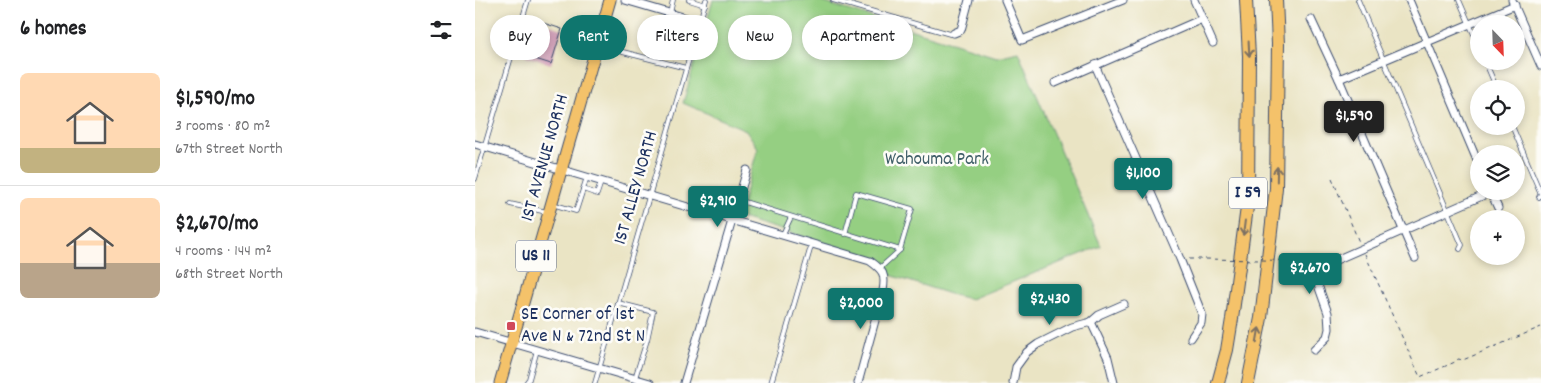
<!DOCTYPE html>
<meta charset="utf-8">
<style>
body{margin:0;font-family:Dekko,sans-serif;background:#f6f6f6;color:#202124;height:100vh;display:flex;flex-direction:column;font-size:19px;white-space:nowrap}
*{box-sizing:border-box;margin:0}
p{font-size:16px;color:#757577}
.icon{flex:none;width:28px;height:28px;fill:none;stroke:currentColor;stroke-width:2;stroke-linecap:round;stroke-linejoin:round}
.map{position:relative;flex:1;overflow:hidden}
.details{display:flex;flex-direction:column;background:#fff;width:475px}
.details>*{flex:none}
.top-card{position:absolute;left:15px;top:15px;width:475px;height:45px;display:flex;gap:10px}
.needle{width:32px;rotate:157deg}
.buttons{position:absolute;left:995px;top:15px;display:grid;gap:10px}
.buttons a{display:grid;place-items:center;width:55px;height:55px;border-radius:50%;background:#fff;box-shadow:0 2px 8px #0003;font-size:25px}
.price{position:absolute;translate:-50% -42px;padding:0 11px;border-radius:5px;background:#0f766e;color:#fff;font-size:16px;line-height:32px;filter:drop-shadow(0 1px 2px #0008)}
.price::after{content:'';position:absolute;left:50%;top:30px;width:15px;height:11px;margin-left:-8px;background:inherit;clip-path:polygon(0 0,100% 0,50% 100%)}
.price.on{background:#222;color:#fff}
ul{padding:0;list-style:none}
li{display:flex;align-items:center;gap:15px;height:125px;padding:0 20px}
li+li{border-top:1px solid #e0e0e0}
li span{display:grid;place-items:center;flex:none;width:140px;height:100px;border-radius:8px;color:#555}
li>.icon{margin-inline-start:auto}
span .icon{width:60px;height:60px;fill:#fffc;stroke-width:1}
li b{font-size:21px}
h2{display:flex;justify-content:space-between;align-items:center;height:60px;padding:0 20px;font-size:21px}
.chip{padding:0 18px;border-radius:22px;background:#fff;box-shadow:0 2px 8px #0003;font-size:18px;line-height:45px}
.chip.on{background:#0f766e;color:#fff}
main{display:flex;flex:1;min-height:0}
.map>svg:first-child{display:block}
</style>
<main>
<section class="details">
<h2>6 homes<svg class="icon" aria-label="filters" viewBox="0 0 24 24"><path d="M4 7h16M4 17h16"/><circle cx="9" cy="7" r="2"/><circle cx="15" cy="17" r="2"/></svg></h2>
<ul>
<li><span style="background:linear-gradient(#ffd9b3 75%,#c2b280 0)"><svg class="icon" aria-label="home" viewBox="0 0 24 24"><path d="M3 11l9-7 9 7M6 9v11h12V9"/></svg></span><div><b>$1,590/mo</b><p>3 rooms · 80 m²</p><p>67th Street North</p></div></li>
<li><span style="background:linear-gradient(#ffd9b3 65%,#b9a48a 0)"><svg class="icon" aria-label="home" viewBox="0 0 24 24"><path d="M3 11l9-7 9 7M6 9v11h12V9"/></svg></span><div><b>$2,670/mo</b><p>4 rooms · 144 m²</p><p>68th Street North</p></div></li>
</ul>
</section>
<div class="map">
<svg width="1066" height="383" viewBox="0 0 1066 383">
<rect width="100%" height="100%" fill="#fdfcf7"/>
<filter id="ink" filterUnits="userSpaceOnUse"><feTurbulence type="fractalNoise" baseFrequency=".02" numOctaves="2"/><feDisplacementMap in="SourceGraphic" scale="10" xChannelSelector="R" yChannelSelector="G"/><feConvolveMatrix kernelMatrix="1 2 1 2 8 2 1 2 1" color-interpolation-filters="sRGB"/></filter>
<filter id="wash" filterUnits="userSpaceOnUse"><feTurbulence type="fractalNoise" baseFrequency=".0096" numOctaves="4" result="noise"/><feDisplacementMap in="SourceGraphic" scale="20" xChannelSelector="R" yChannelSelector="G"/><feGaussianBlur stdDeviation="1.12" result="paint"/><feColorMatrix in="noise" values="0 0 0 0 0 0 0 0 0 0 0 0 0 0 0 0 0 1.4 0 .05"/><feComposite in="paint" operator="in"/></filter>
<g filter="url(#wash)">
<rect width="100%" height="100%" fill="#eae4c4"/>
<polygon fill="#95cf82" stroke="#587f70" points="238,0 341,0 521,56 543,51 626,246 496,299 478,295 415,275 404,262 397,257 263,217 283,148 271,130 208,103"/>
<g id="blocks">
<polygon fill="#d4a3bb" points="62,21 87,29 76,64 51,56"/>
</g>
</g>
<g filter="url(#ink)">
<use href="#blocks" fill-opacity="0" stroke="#3a4a6d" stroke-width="1"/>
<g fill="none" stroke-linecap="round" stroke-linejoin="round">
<g stroke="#3a4a6d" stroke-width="5.5">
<g id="lane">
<polyline points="214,0 230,5"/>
<polyline points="358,0 475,34 479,33"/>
<polyline points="883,0 987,245 985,249"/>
<polyline points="984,0 1004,46"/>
<polyline points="195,13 198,0"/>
<polyline points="124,46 211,68"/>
<polyline points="1010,61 1022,89"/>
<polyline points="1037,126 1066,194 1064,197"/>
<polyline points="0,179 53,0"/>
<polyline points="108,189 122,194 126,182"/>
<polyline points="263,200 425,250 437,209 381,193 370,234"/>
<polyline points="35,204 72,212"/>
<polyline points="77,204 101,211 112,177"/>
<polyline points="308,234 316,217"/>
<polyline points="405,268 425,250"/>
<polyline points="143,303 178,312 172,340 160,378"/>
<polyline points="51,383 54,379 62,350"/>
<polyline points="120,383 231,0"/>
<polyline points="296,383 337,243"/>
</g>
</g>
<g stroke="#3a4a6d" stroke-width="9">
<g id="street">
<polyline points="150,0 225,22"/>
<polyline points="530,0 547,40 648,0"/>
<polyline points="719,0 738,43"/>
<polyline points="934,0 1004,165"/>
<polyline points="1037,0 1066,66"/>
<polyline points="836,19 864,79 940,258"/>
<polyline points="479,33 486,30 494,0"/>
<polyline points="620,65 705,259 727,314 726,323 716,338"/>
<polyline points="864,79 1040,5"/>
<polyline points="580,83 727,19"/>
<path d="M0 144 395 261C408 270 411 274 408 291L383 383"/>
<polyline points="1015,191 1023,208"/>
<polyline points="616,322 633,358 639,383"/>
<polyline points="0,332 175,383"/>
<polyline points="839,350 852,337 854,329 853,313 843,285 841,273 845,267 1016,192"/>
<polyline points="209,383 272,170"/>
<polyline points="538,383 541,367 552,352 563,344 597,327 616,322 624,315 649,304"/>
</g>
</g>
<g stroke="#3a4a6d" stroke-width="13">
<polyline id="primary" points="25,383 135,0"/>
</g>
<g stroke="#3a4a6d" stroke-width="14">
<g id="highway">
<polyline points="743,383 752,350 757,319 773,200 774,56 771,0"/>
<polyline points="773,383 786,318 801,188 803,44 801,0"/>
</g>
</g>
<g stroke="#3a4a6d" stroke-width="1" stroke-dasharray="4 4" stroke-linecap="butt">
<polyline points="857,178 884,242"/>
<polyline points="890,254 945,377 980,362 983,359 988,360 1066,327"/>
<polyline points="714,259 731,259"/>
</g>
<use href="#lane" stroke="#fff" stroke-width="4"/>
<use href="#street" stroke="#fff" stroke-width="7"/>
<use href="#primary" stroke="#f4c26a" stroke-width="11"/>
<use href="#highway" stroke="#f4c26a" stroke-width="12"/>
<polyline stroke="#3a4a6d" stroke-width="1" stroke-dasharray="4 4" stroke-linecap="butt" points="731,259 840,261"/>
</g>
<defs><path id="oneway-shaft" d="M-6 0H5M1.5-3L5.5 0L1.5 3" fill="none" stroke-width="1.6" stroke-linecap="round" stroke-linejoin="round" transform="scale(1.25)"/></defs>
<g stroke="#7d7163">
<use href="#oneway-shaft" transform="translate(774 49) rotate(87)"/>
<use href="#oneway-shaft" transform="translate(802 174) rotate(-89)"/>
<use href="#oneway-shaft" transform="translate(769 228) rotate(97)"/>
<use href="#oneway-shaft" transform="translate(783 335) rotate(-80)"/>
</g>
</g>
<rect fill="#d1495b" stroke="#fdfcf7" stroke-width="2" x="31" y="321" width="10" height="10" rx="2.5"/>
<g text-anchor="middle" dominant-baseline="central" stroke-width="5" stroke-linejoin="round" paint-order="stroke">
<g fill="#fdfcf7" stroke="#5f6c8c" stroke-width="1">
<rect x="754" y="177.5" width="38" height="31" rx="4"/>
<rect x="41" y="240.5" width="40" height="31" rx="4"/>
</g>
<g font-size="18" font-weight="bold" fill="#1b2f5e">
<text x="773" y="193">I 59</text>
<text x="61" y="256">US 11</text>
</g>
<g font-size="19" fill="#1b2f5e" stroke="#fdfcf7">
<text transform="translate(71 158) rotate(-74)">1ST AVENUE NORTH</text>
<text transform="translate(162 188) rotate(-74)">1ST ALLEY NORTH</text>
</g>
<g font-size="19" fill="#405f69" stroke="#fdfcf7">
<text x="462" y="160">Wahouma Park</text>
</g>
<g font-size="19" fill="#1b2f5e" stroke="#fdfcf7" text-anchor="start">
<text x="46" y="315">SE Corner of 1st<tspan x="46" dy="22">Ave N &amp; 72nd St N</tspan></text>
</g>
</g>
</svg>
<div class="buttons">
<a><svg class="needle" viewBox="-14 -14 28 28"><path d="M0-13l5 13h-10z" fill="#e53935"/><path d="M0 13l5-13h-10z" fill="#757577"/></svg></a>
<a><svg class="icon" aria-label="locate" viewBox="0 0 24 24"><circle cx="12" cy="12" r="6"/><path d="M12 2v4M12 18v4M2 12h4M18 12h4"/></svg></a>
<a><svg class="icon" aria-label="layers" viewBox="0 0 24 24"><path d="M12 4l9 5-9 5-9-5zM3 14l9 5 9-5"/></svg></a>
<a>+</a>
</div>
<b class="price on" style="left:879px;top:143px">$1,590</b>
<b class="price" style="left:668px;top:200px">$1,100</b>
<b class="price" style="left:243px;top:228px">$2,910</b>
<b class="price" style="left:835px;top:295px">$2,670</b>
<b class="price" style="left:575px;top:326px">$2,430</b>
<b class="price" style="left:386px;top:330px">$2,000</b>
<div class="top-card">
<a class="chip">Buy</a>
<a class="chip on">Rent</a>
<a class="chip">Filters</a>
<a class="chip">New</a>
<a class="chip">Apartment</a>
</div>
</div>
</main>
